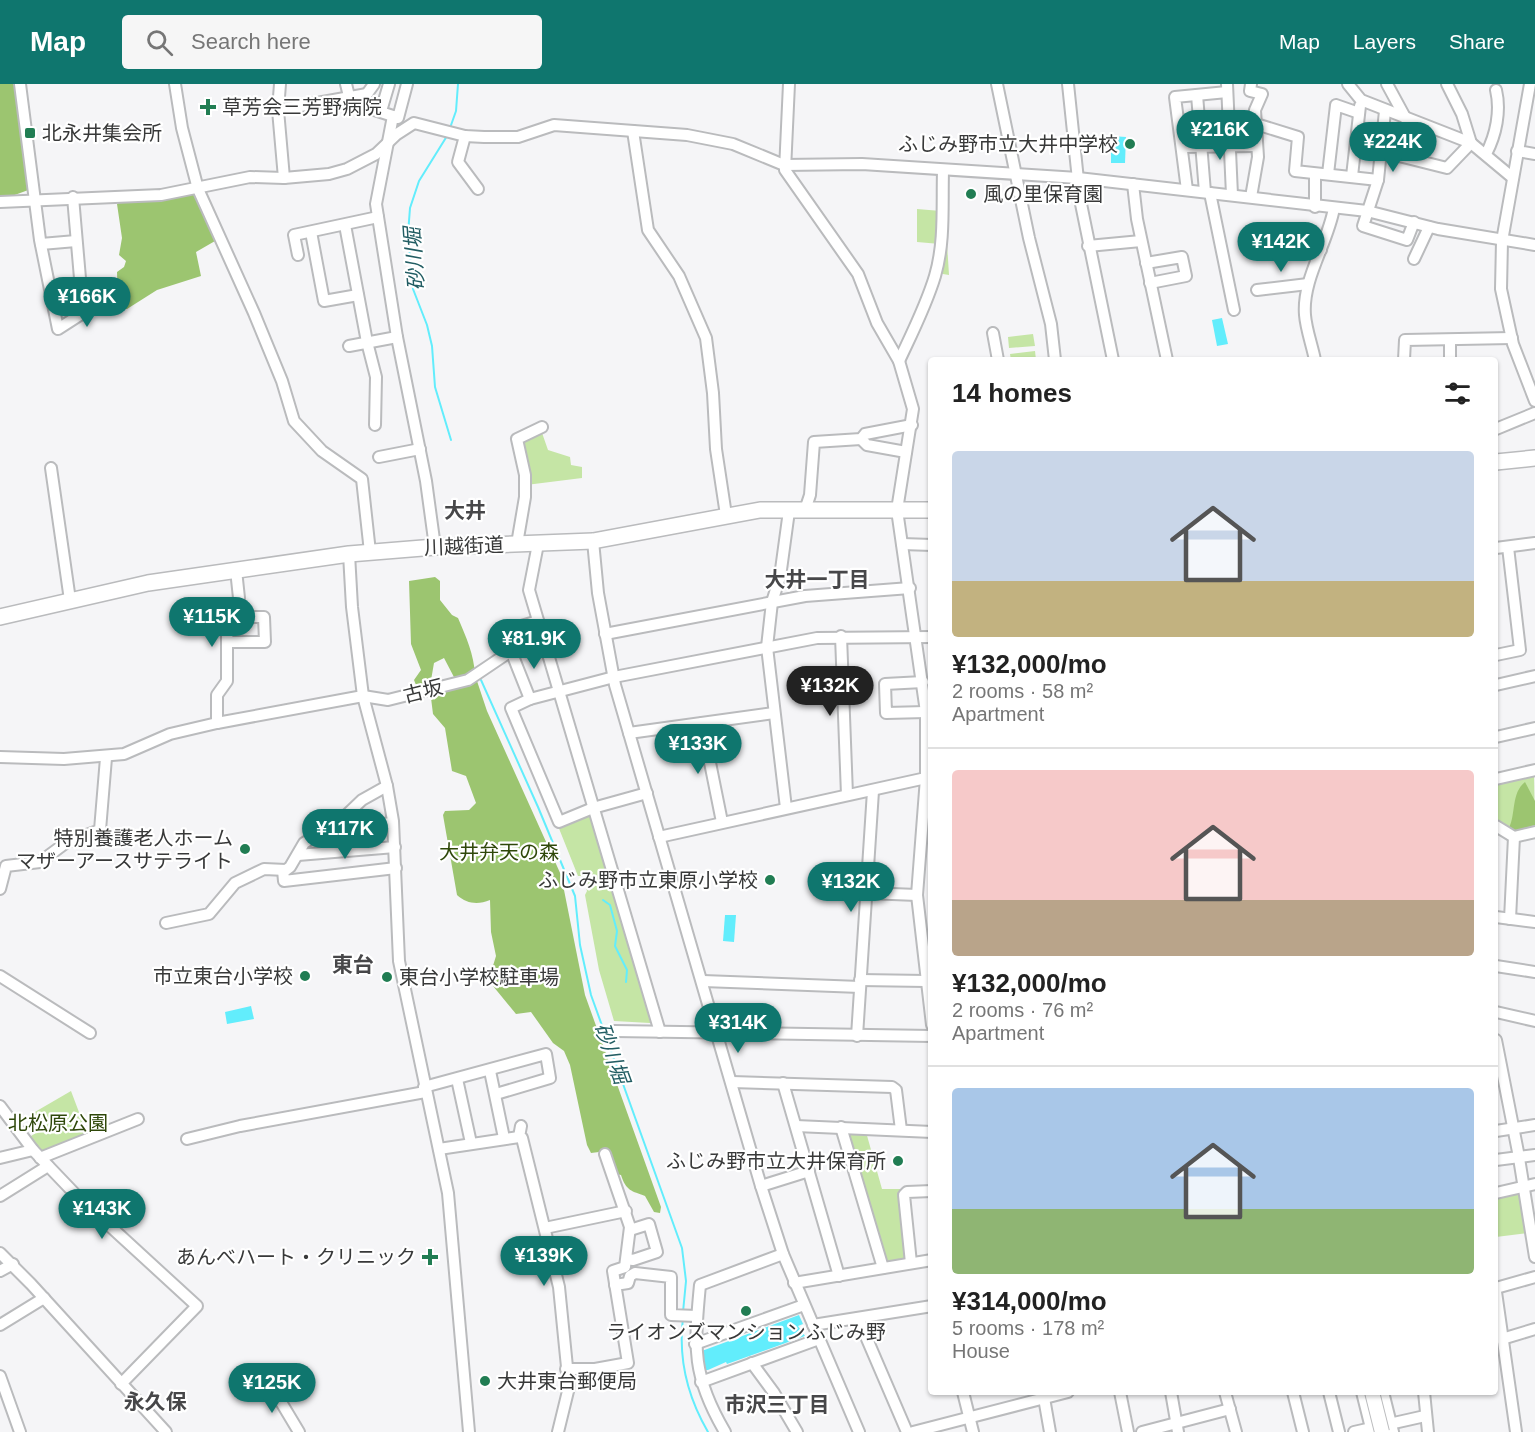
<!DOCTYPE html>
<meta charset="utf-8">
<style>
body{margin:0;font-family:Arial,"Noto Sans JP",sans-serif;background:#f6f6f6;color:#222;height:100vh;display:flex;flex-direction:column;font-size:22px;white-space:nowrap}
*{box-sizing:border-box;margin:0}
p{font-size:20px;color:#767676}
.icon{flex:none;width:33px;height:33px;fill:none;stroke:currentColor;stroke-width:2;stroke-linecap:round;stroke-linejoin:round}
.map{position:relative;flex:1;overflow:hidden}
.details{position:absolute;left:928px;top:273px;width:570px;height:1038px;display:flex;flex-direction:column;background:#fff;border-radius:6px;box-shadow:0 2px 4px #0004}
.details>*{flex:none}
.price{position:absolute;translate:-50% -51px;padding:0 14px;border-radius:21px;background:#0f766e;color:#fff;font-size:20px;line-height:39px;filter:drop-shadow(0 2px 3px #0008)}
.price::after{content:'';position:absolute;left:50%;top:36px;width:18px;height:14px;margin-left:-9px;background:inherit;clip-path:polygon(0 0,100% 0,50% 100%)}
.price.selected{background:#222;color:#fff}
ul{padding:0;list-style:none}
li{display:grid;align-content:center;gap:12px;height:318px;padding:0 24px}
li+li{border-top:2px solid #e0e0e0}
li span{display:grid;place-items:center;height:186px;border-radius:6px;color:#555}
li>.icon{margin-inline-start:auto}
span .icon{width:108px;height:108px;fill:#fffc;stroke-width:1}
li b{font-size:26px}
h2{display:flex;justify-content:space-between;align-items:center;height:72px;padding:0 24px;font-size:26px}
header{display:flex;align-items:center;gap:36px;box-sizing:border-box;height:84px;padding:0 30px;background:#0f766e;color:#fff}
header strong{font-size:28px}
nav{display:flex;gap:33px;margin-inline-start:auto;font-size:21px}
.search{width:420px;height:54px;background:#f6f6f6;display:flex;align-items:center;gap:15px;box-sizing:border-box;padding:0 21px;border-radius:6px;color:#767676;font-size:22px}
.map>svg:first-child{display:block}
</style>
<header>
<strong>Map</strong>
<div class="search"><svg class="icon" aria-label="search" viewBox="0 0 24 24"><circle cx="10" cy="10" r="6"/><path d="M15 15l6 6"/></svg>Search here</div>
<nav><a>Map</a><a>Layers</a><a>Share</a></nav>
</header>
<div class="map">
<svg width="1535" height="1348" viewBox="0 0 1535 1348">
<rect width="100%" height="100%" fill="#f5f5f7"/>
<g fill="#c5e5a5">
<polygon points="917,125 941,127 940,160 917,158"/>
<polygon points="946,144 949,191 937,189"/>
<polygon points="1033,250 1035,262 1009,264 1008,253"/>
<polygon points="1035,267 1036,276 1011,276 1010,270"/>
<polygon points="541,346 548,366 570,373 571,381 582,383 582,394 526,401 520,355"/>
<polygon points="1534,690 1535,744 1514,749 1496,739 1496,699"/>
<polygon points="590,730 651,934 650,939 614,937 599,886 585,811 587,807 582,792 578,792 558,742"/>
<polygon points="71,1007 88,1052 43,1070 27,1055 38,1047 28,1032"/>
<polygon points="848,1048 866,1048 882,1105 900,1105 906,1175 887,1180"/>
<polygon points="1516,1107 1521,1110 1527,1149 1496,1153 1496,1112"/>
</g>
<g fill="#9cc570">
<polygon points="0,0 17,0 31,105 12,112 0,111"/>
<polygon points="192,110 197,112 215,157 196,168 201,192 157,206 127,225 118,225 117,188 124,183 126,177 119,171 122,154 117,120 121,117 158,116"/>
<path d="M435 493 440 497V516L452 531 458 534C466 553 474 570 475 591L455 595 444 574 434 579 430 602 418 606 414 596 421 586 411 560 409 497Z"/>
<path d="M477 597 487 627 561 791 585 911 661 1123 660 1129 654 1128 645 1112C632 1107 626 1107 621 1091L616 1090 607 1067 591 1069 587 1061 570 981 564 967 553 959 531 928 516 930 493 902 492 885 496 872 491 848 490 816C478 821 467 820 457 811L443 731 445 727 469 726 476 719 466 692 452 687 445 644 433 630 430 606Z"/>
<path d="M1525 698 1535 717V741L1514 747 1509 744C1516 730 1511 709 1525 698Z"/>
</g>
<g fill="#62edfc">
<polygon points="1111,52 1126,53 1125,79 1111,79"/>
<polygon points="1222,234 1228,260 1217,262 1212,236"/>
<polygon points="725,831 736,831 734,858 723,857"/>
<polygon points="251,922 254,935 227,940 225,928"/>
<polygon points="799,1231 803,1240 798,1242 805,1252 727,1280 726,1278 708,1286 701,1286 699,1268"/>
</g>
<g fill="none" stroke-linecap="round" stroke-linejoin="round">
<g stroke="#62edfc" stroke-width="2">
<polyline points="450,44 456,27 458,0"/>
<polyline points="447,52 419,97 410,124 408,150 413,205 427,241 432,262 435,303 451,356"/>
<polyline points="481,596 538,723 575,812 580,861 591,911 682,1164 686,1197 683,1228"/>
<polyline points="603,816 610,821 617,847 615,862 627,886 626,898"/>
<path d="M683 1234C678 1275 687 1312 708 1348"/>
</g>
<g stroke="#babbbd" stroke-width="14">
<g id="minor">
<polyline points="20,0 40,156 58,245 100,218"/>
<polyline points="175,0 182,44 198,105 254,229 282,297 294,337 322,367 362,395 370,468"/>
<polyline points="280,0 278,26 284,94"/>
<polyline points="346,0 349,12"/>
<polyline points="374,0 359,21 393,32"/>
<polyline points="407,0 398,34 393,32 376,120 397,253 426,397 435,463"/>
<polyline points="789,0 785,86 858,190 877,239 899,277 913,325 897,426 926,628 926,694 917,811 932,941"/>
<polyline points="997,0 1029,154 1051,240 1055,276"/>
<polyline points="1068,0 1080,115 1113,276"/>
<polyline points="1227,0 1232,111"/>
<polyline points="1348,0 1361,16 1471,59 1513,94"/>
<polyline points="1387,0 1406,35"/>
<polyline points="1447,0 1462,30 1471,59"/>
<polyline points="1530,0 1502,157 1501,205 1513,260 1535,317"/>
<polyline points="1197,11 1205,108"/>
<polyline points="278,26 367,10"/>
<polyline points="381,27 389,0"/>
<polyline points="1385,27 1378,96 1363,142 1407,156 1414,138"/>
<polyline points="1256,40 1298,53 1295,87 1378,96"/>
<polyline points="633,47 648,146 679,192 706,254 713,309 716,365 726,431"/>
<polyline points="465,52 458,78 478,105"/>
<polyline points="1183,63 1257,62"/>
<polyline points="1517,67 1535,70"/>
<polyline points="1383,68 1447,84 1471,59"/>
<path d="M1486 70C1496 51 1501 27 1496 6"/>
<polyline points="1315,90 1315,123"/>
<polyline points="1328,90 1336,21 1359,29"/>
<polyline points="1352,92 1360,22"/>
<polyline points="1133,100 1137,135 1167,276"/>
<polyline points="1187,106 1175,13 1227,8"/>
<polyline points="1210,109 1234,226"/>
<polyline points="73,113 83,229"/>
<polyline points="1251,113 1258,73 1255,26 1262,10 1250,7 1251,0"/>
<polyline points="0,118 161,111 250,93 284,94 329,90 347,85 376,70 397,50 414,39 465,52 484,53 518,53 554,41 687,51 733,60 784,81 862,80 1078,94 1367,127 1438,145 1535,161"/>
<polyline points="345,141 367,258 376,293 375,341"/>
<polyline points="311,148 324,217 358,211"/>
<polyline points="41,160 76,157"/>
<polyline points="1263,160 1321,166"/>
<polyline points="1088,162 1141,157"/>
<polyline points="298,171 294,151 378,133"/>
<polyline points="1414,175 1429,143"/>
<polyline points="1146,179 1182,173 1186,192 1150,199"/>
<polyline points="50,203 81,200"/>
<polyline points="1257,206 1308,200"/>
<polyline points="993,249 998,276"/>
<polyline points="1450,256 1450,276"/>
<polyline points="349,262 397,253"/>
<path d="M1315 276C1312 261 1306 245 1305 231 1302 195 1328 159 1334 124"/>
<polyline points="1404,276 1405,256 1512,254"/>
<path d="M899 277C912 249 926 222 935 192 945 158 942 122 943 87"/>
<polyline points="1496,345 1535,329"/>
<polyline points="861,355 867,361 906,368"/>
<polyline points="379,373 420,365"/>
<polyline points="51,384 70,516"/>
<polyline points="805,426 810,411 814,358 861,355 865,350 912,341"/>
<polyline points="593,457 598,509 615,601 761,1102 783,1170 859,1348"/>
<polyline points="517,460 525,413 525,391 517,355 542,343"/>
<polyline points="538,460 529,506 660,948"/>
<polyline points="902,460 932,461"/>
<polyline points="1496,464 1535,459"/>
<polyline points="349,470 352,523 363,612 387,702 393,737 399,877 448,1109 469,1348"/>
<polyline points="605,550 805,512 910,504"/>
<polyline points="841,552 847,711"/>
<polyline points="227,558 265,558 264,533 233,533"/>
<polyline points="1496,571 1520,566 1508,463"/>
<polyline points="923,598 885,600 886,629 926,628"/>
<polyline points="1496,601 1535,592"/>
<polyline points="530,615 511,567 518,543 538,537"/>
<polyline points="217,639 217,611 227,597 227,553 239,514 236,486"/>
<polyline points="702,639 722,738"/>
<polyline points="629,649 774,629"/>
<polyline points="1496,653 1535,644"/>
<polyline points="0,673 64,675 124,670 170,650 217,639 363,612 388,616 468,596 511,567"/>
<polyline points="1496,695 1535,686"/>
<polyline points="647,709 593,724 559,738 511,624 530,615 614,593 817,554 932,553"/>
<polyline points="786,724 767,563 772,518 780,493 789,427"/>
<polyline points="1496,742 1514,753 1535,748"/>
<polyline points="331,744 393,739"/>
<polyline points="659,753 926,694"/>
<polyline points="298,771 395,763"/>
<polyline points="283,786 284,797 396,784"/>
<polyline points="0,805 6,782 40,778 67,758 100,746 106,674"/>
<polyline points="867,809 917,811"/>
<polyline points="1496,833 1535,838"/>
<polyline points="1510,835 1514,753"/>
<polyline points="166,839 209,830 235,799 264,785 286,786 290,783 304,759 339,738 362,716 387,702"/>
<polyline points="1496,882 1535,888"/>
<polyline points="0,892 90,949"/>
<polyline points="860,896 926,897"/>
<polyline points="703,897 860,903"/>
<polyline points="1496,928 1535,937"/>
<polyline points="614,947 932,952"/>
<polyline points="857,952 873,707"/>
<polyline points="1496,956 1518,1068 1535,1173"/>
<polyline points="490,987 504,1054"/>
<polyline points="457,995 471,1059"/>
<polyline points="732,998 892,1003 896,1006 901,1046"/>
<polyline points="783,999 839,1192"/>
<polyline points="424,1003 546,970 550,994 496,1010"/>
<polyline points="0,1022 33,1066 76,1111 197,1222 121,1300"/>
<polyline points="521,1042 519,1053 522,1054 559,1203 569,1303 558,1348"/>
<polyline points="796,1042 932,1048"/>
<polyline points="841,1043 883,1184"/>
<polyline points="1496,1047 1535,1041"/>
<polyline points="187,1055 240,1042 425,1008"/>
<polyline points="439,1065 519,1053"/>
<polyline points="0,1074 33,1066"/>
<polyline points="40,1074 138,1035"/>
<polyline points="1496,1076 1535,1071"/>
<polyline points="761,1102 809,1087"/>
<polyline points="1496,1109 1535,1100"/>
<polyline points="0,1112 48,1082"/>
<polyline points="545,1144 626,1127"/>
<polyline points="0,1169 31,1200 166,1348"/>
<polyline points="627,1175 633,1176 657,1168 649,1140 630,1146"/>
<polyline points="911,1179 904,1111 907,1108 932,1107"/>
<polyline points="0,1187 13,1180"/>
<polyline points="794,1199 932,1176"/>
<polyline points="615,1201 628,1199 630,1192 635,1189 671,1193 671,1231 697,1232"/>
<polyline points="1496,1204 1535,1193"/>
<polyline points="1496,1208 1516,1348"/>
<polyline points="858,1234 907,1348"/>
<polyline points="0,1241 44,1214"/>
<polyline points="813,1241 932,1222"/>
<polyline points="1502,1255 1535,1245"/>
<polyline points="695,1260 804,1221"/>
<polyline points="752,1279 774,1309 797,1348"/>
<polyline points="566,1285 595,1285 628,1279 613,1187 625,1183 630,1143 605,1070"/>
<polyline points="0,1292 20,1348"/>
<polyline points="269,1298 299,1348"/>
<polyline points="701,1298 819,1255"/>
<polyline points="963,1308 973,1348"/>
<polyline points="1120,1308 1128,1348"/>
<polyline points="1171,1308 1178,1348"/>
<polyline points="1225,1308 1236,1348"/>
<polyline points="1293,1308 1303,1348"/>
<polyline points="1329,1308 1339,1348"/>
<polyline points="1362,1308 1372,1348"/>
<polyline points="1383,1308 1393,1348"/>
<polyline points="1424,1308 1428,1348"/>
<polyline points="1044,1314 1050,1348"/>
<path d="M725 1348C692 1292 694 1264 700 1201L783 1170"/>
<polyline points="913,1348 1068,1308"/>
<polyline points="1142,1348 1230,1325"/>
<polyline points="1354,1348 1425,1332"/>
</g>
</g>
<g stroke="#babbbd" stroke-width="18">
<g id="highway">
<polyline points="1496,378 1535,374"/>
<polyline points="0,533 148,499 349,470 435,463 593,457 760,426 932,426"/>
</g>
</g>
<use href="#minor" stroke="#fff" stroke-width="10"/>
<use href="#highway" stroke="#fff" stroke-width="15"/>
<g stroke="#babbbd" stroke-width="16" stroke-linecap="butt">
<polyline id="major-bridge" points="1372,1308 1382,1348"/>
</g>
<use href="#major-bridge" stroke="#fff" stroke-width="14"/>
</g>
<g fill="#217d53" stroke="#fff" stroke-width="2">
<path d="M205 14h6v6h6v6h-6v6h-6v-6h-6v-6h6z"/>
<rect x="24" y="43" width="12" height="12" rx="3"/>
<circle cx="1130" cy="60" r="6"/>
<circle cx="971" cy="110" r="6"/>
<circle cx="245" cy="765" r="6"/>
<circle cx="770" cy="796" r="6"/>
<circle cx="305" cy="892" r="6"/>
<circle cx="387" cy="893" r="6"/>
<circle cx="898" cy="1077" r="6"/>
<path d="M427 1164h6v6h6v6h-6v6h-6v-6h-6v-6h6z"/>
<circle cx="746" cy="1227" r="6"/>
<circle cx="485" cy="1297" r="6"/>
</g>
<g text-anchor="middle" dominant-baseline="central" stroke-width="4.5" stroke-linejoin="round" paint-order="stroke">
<g font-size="20" fill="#383939" stroke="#fff" text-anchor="end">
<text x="222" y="23" text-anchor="start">草芳会三芳野病院</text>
<text x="42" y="49" text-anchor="start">北永井集会所</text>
<text x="1118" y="60">ふじみ野市立大井中学校</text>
<text x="983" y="110" text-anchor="start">風の里保育園</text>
<text x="233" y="754">特別養護老人ホーム<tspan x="233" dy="23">マザーアースサテライト</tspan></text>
<text x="758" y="796">ふじみ野市立東原小学校</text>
<text x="293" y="892">市立東台小学校</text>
<text x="399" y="893" text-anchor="start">東台小学校駐車場</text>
<text x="886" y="1077">ふじみ野市立大井保育所</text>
<text x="416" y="1173">あんべハート・クリニック</text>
<text x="746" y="1248" text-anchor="middle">ライオンズマンションふじみ野</text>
<text x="497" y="1297" text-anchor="start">大井東台郵便局</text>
</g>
<g font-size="20" fill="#383939" stroke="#fff">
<text transform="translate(464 462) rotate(-2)">川越街道</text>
<text transform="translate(423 607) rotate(-14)">古坂</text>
</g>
<g font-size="20" fill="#2f480a" stroke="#fff">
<text x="499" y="768">大井弁天の森</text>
<text x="58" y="1039">北松原公園</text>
</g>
<g font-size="21" font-style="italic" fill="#225d63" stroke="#fff">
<text transform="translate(414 175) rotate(-94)">砂川堀</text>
<text transform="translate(612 969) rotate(70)">砂川堀</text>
</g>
<g font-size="21" font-weight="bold" fill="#474749" stroke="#fff">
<text x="465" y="426">大井</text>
<text x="817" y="495">大井一丁目</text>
<text x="353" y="880">東台</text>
<text x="155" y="1317">永久保</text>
<text x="777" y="1320">市沢三丁目</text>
</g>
</g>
</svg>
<b class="price" style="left:1220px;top:77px">¥216K</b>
<b class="price" style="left:1393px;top:89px">¥224K</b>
<b class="price" style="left:1281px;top:189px">¥142K</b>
<b class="price" style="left:87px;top:244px">¥166K</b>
<b class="price" style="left:212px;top:564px">¥115K</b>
<b class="price" style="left:534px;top:586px">¥81.9K</b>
<b class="price selected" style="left:830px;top:633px">¥132K</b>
<b class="price" style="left:698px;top:691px">¥133K</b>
<b class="price" style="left:345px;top:776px">¥117K</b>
<b class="price" style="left:851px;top:829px">¥132K</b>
<b class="price" style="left:738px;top:970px">¥314K</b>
<b class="price" style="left:102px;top:1156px">¥143K</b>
<b class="price" style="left:544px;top:1203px">¥139K</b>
<b class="price" style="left:272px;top:1330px">¥125K</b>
<section class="details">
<h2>14 homes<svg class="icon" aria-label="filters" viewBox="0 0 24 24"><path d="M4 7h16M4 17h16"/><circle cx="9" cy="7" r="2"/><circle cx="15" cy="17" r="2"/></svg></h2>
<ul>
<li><span style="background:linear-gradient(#c9d6e8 70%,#c2b280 0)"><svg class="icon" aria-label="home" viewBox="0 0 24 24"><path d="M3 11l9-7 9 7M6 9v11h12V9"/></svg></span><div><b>¥132,000/mo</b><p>2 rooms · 58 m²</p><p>Apartment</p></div></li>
<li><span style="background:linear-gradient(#f6c9c9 70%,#b9a48a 0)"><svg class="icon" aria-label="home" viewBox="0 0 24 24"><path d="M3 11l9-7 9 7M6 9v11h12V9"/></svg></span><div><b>¥132,000/mo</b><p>2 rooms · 76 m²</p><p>Apartment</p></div></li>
<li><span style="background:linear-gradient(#a9c7e8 65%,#8fb573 0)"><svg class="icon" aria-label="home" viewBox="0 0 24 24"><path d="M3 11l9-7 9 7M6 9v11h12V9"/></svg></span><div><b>¥314,000/mo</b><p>5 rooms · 178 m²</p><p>House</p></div></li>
</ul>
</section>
</div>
